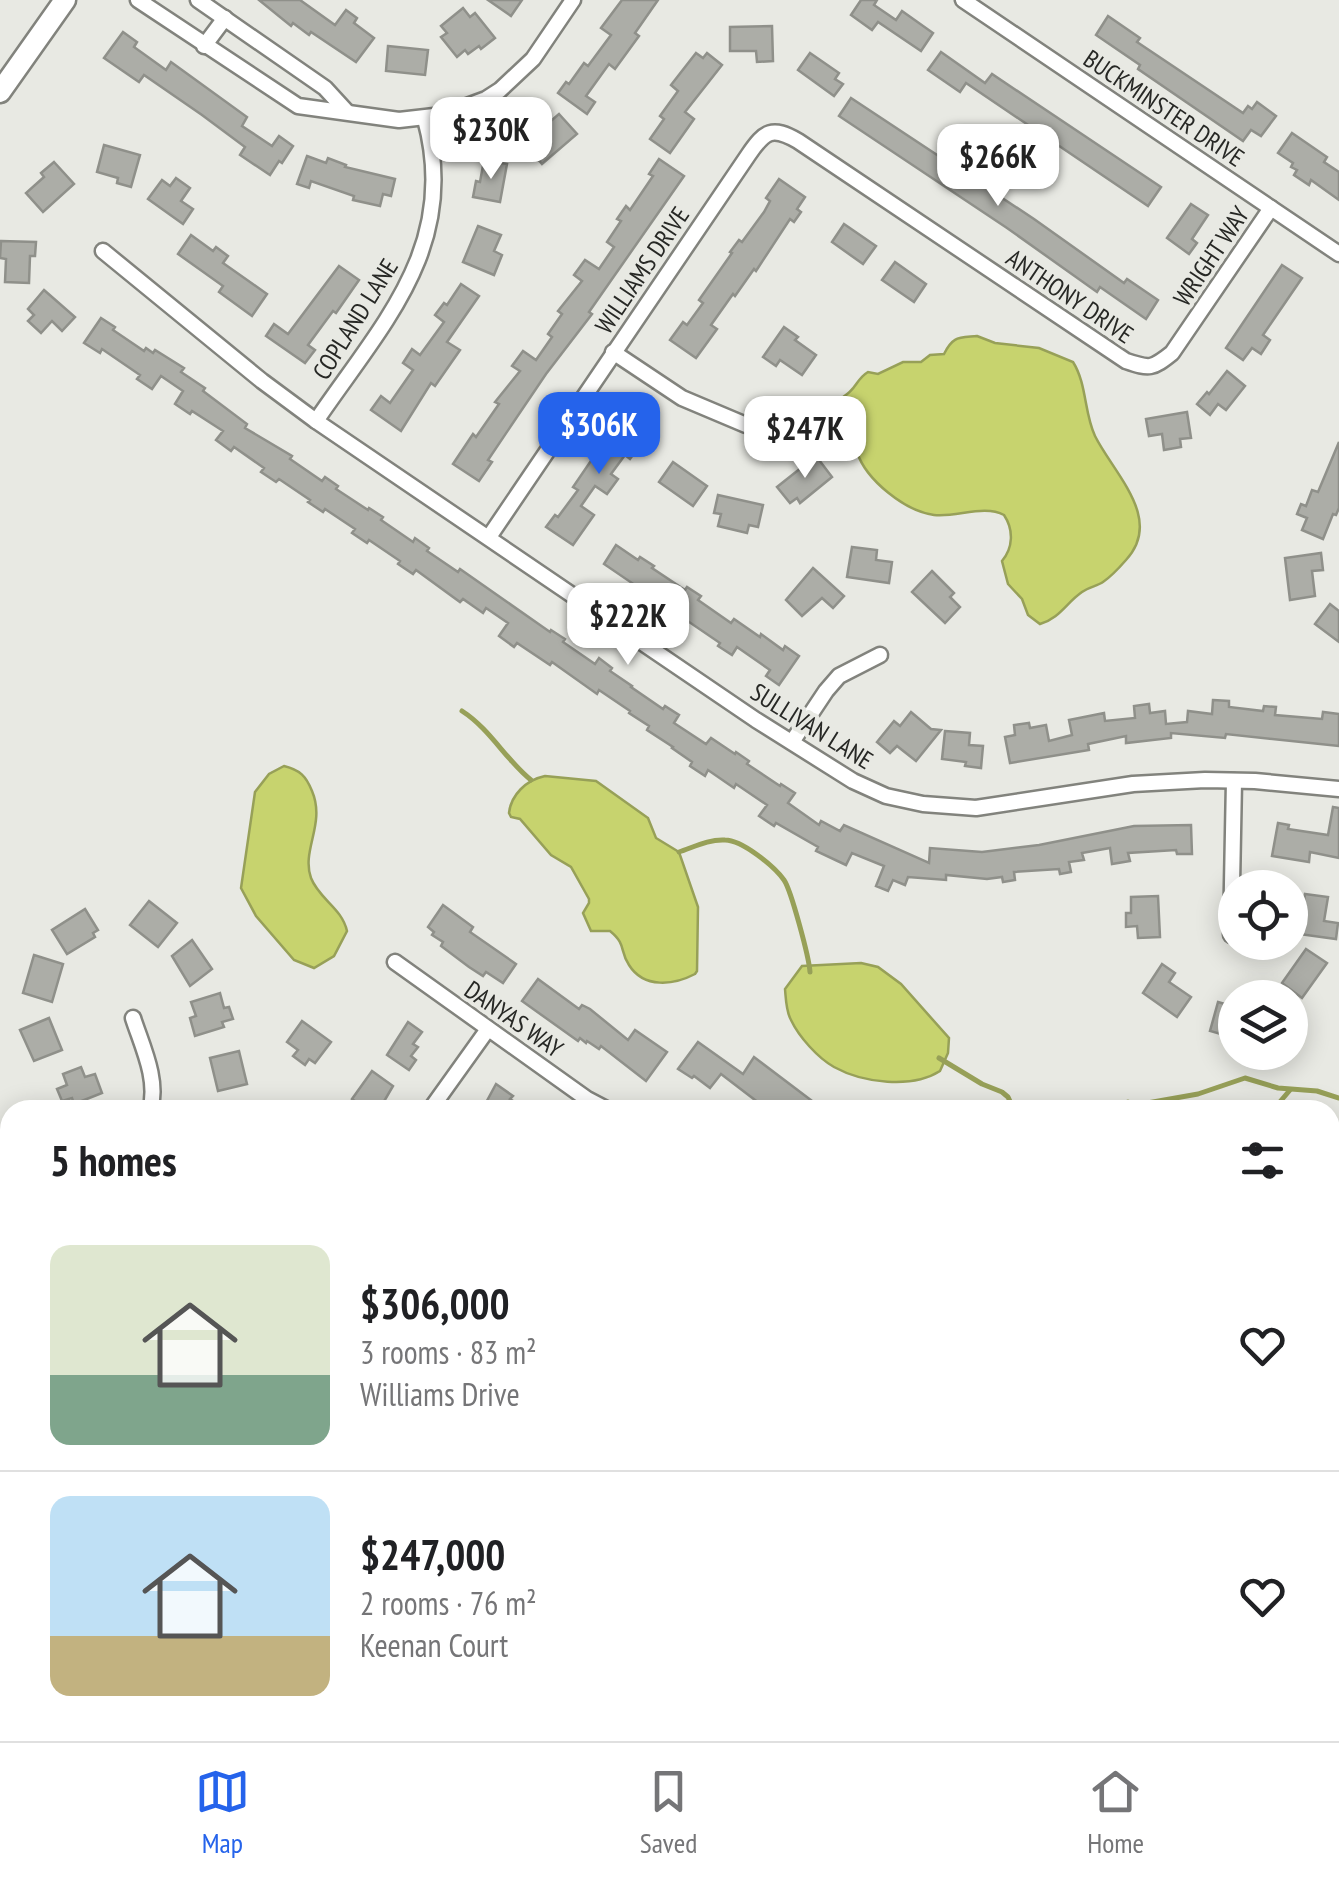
<!DOCTYPE html>
<meta charset="utf-8">
<style>
body{margin:0;font-family:"PT Sans Narrow",sans-serif;background:#f2f2f2;color:#202124;height:100vh;display:flex;flex-direction:column;font-size:38px;white-space:nowrap}
*{box-sizing:border-box;margin:0}
p{font-size:32px;color:#757577}
.icon{flex:none;width:55px;height:55px;fill:none;stroke:currentColor;stroke-width:2;stroke-linecap:round;stroke-linejoin:round}
.map{position:relative;flex:1;overflow:hidden}
.panel{position:absolute;left:0px;top:1100px;width:1340px;height:642px;display:flex;flex-direction:column;background:#fff;border-radius:30px 30px 0 0;box-shadow:0 5px 25px #0003}
.panel>*{flex:none}
.fabs{position:absolute;left:1218px;top:870px;display:grid;gap:20px}
.fabs a{display:grid;place-items:center;width:90px;height:90px;border-radius:50%;background:#fff;box-shadow:0 5px 25px #0003;font-size:50px}
.price{position:absolute;translate:-50% -85px;padding:0 22px;border-radius:20px;background:#fff;color:#222;font-size:32px;line-height:65px;filter:drop-shadow(0 2px 5px #0008)}
.price::after{content:'';position:absolute;left:50%;top:60px;width:30px;height:22px;margin-left:-15px;background:inherit;clip-path:polygon(0 0,100% 0,50% 100%)}
.price.selected{background:#2563eb;color:#fff}
ul{padding:0;list-style:none}
li{display:flex;align-items:center;gap:30px;height:250px;padding:0 50px}
li+li{border-top:2px solid #e0e0e0}
li span{display:grid;place-items:center;flex:none;width:280px;height:200px;border-radius:20px;color:#555}
li>.icon{margin-inline-start:auto}
span .icon{width:120px;height:120px;fill:#fffc;stroke-width:1}
li b{font-size:42px}
h2{display:flex;justify-content:space-between;align-items:center;height:120px;padding:0 50px;font-size:42px}
.dock{display:flex;justify-content:space-around;align-items:center;height:140px;border-top:2px solid #e0e0e0;background:#fff;font-size:28px;color:#757577}
.dock a{display:grid;justify-items:center;gap:5px}
.dock .selected{color:#2563eb}
.map>svg:first-child{display:block}
</style>
<div class="map">
<svg width="1339" height="1741" viewBox="0 0 1339 1741">
<rect width="100%" height="100%" fill="#e8e9e3"/>
<g fill="#d5e08f">
<polygon points="0,1461 10,1468 10,1635 0,1625"/>
<polygon points="1100,1732 1110,1741 833,1741 829,1733"/>
<polygon points="45,1733 152,1733 145,1741 46,1741"/>
<polygon points="327,1733 406,1733 419,1741 339,1741"/>
</g>
<g fill="#c7d36e" stroke="#97a058" stroke-width="2.5">
<path d="M977 336 995 343 1039 348 1073 362C1087 384 1084 413 1095 436 1114 474 1164 519 1126 560 1119 568 1112 576 1103 582 1097 586 1089 587 1082 592 1066 603 1060 618 1040 624L1028 615 1022 599 1008 584 1002 561C1013 548 1014 530 1004 515 984 504 956 518 934 515 905 511 866 480 857 452 854 441 855 424 856 413L843 400V397C857 389 856 379 868 372L878 374 903 362H921L930 355 944 354C953 336 958 338 977 336Z"/>
<path d="M284 766C300 770 306 776 312 791 326 824 301 850 311 878 319 899 342 908 347 931L334 956 314 968 294 960 256 916 241 888 255 792 269 774Z"/>
<path d="M545 776 596 781 648 818 656 838 679 852 698 907 697 971 695 974C674 985 644 989 629 965 619 950 627 945 610 931H591L583 913 589 903V899L571 867 551 855 520 819 511 817 509 813C511 795 526 780 545 776Z"/>
<path d="M861 963 878 967 901 984 949 1038 948 1053 940 1071C912 1089 863 1083 834 1067 818 1058 799 1037 791 1020 786 1011 786 1000 785 989L802 966Z"/>
</g>
<g fill="none" stroke-linecap="round" stroke-linejoin="round">
<g stroke="#97a058" stroke-width="5">
<path d="M462 711C490 729 506 760 531 780"/>
<path d="M679 852C694 847 709 839 725 840 742 840 774 866 784 880 791 890 809 957 810 972"/>
<polyline points="939,1058 982,1084 1002,1092 1008,1097 1014,1110"/>
<polyline points="1111,1110 1128,1102 1136,1105 1198,1094 1245,1078 1278,1088 1317,1091 1339,1098"/>
<polyline points="1273,1110 1290,1090"/>
<polyline points="384,1732 395,1741"/>
<polyline points="778,1737 787,1741"/>
</g>
</g>
<g fill="#acada7" stroke="#8f908a" stroke-width="2.5">
<polygon points="259,0 300,0 335,25 346,10 357,18 354,23 374,38 356,62 311,32 309,35 293,23 291,26"/>
<polygon points="488,0 522,0 511,16"/>
<polygon points="622,0 658,0 635,33 639,36 615,69 609,64 586,96 595,102 587,114 558,93 566,82 569,84 584,63 588,66 611,35 601,28"/>
<polygon points="861,0 877,0 874,5 896,20 902,11 933,33 921,51 878,22 872,30 851,15"/>
<polygon points="463,8 470,17 475,13 495,38 481,49 479,46 468,54 465,50 457,57 441,37 447,33 441,26"/>
<polygon points="1108,16 1140,38 1137,42 1243,113 1248,106 1252,109 1257,102 1276,116 1261,136 1251,130 1243,141 1138,69 1140,65 1096,35"/>
<polygon points="772,26 773,61 757,62 756,51 730,51 730,27"/>
<polygon points="123,32 137,42 134,47 166,70 171,62 247,117 242,126 272,146 279,136 293,146 282,163 279,161 270,175 240,155 245,147 202,115 144,75 139,82 104,58"/>
<polygon points="388,46 428,50 425,75 386,71"/>
<polygon points="941,52 985,83 992,74 1161,187 1148,206 966,83 960,92 928,70"/>
<polygon points="696,53 703,58 707,53 722,65 685,112 694,119 670,153 650,139 664,119 660,116 678,91 671,85"/>
<polygon points="810,53 839,73 835,79 843,84 834,96 798,70"/>
<polygon points="851,98 1034,219 1124,283 1127,279 1158,300 1146,319 1100,287 1097,292 1007,228 839,116"/>
<polygon points="559,114 577,134 542,164 520,138 533,126 538,132"/>
<polygon points="1292,133 1327,157 1324,162 1339,172 1339,200 1311,180 1309,185 1294,175 1297,170 1291,167 1293,163 1278,153"/>
<polygon points="104,145 140,155 131,187 117,183 118,178 97,172"/>
<polygon points="307,156 326,163 328,158 346,165 345,167 395,179 391,196 383,194 380,206 353,200 354,196 311,181 309,188 297,184"/>
<polygon points="659,159 684,176 589,312 592,314 546,374 488,460 492,462 479,481 453,464 473,434 476,437 499,404 495,402 520,371 512,366 523,351 536,360 552,337 548,334 562,314 558,311 582,281 574,275 585,260 599,269 614,247 607,242 621,221 617,219 626,206 630,210 653,176 649,174"/>
<polygon points="484,160 507,164 500,202 473,197 476,181 480,182"/>
<polygon points="54,162 74,184 43,212 26,193 44,177 41,173"/>
<polygon points="176,178 190,188 181,201 193,209 183,224 148,199 162,180 170,186"/>
<polygon points="779,179 805,197 797,209 801,212 794,222 790,219 756,271 754,269 735,296 733,294 711,325 717,329 696,358 670,340 683,322 687,325 703,303 699,300 732,253 730,252 739,240 742,242 764,212 770,201 766,198"/>
<polygon points="1191,204 1208,215 1192,239 1197,243 1189,254 1167,238"/>
<polygon points="844,224 876,246 863,264 832,242"/>
<polygon points="478,226 501,235 494,251 502,255 494,275 463,262"/>
<polygon points="191,235 213,251 216,247 228,256 223,263 267,294 252,316 219,292 223,286 178,254"/>
<polygon points="1,241 36,242 35,256 30,256 29,283 5,282 6,259 0,258"/>
<polygon points="895,262 926,284 914,302 882,280"/>
<polygon points="1282,265 1302,278 1263,335 1270,340 1261,354 1252,348 1243,360 1226,348"/>
<polygon points="339,266 359,280 336,313 333,311 308,345 315,350 305,363 266,336 274,324 288,334"/>
<polygon points="461,284 479,296 447,342 460,350 435,386 431,383 401,431 371,410 381,396 390,403 413,370 403,363 412,349 420,355 444,322 435,315 444,303 447,305"/>
<polygon points="44,290 75,317 62,331 52,321 41,333 28,321 34,315 28,309"/>
<polygon points="101,318 115,327 113,330 144,351 146,348 153,353 155,350 184,368 181,372 205,388 203,391 247,424 245,428 292,456 290,459 322,481 325,477 338,486 336,489 368,510 369,508 383,517 381,520 413,542 415,538 429,548 427,551 458,572 460,569 550,632 551,630 565,639 563,642 595,664 599,658 612,668 610,671 632,686 631,687 663,709 665,706 679,715 674,723 706,744 711,738 735,754 736,752 749,761 747,764 780,786 781,784 795,793 788,803 819,825 821,821 840,831 844,825 929,863 930,848 982,852 1039,845 1134,826 1191,825 1192,854 1177,854 1176,850 1128,853 1130,861 1112,864 1110,848 1082,853 1084,860 1069,862 1071,872 1060,874 1059,869 1014,872 1015,880 1003,882 1002,877 987,879 946,875 946,880 908,877 905,885 893,880 888,891 876,886 884,866 852,853 846,865 816,851 818,847 776,823 774,826 759,816 767,805 736,784 734,788 708,770 705,776 690,766 692,762 672,748 673,747 647,730 649,726 629,713 630,711 599,690 597,694 552,662 550,665 517,643 514,647 499,636 508,623 486,608 483,613 463,599 460,602 416,570 413,574 398,564 400,561 369,540 367,543 352,533 355,529 325,509 323,512 308,502 310,500 279,479 276,482 261,472 264,468 234,447 231,451 216,440 223,431 192,411 190,414 175,404 183,391 161,376 152,389 137,379 140,375 102,349 100,353 84,343"/>
<polygon points="784,327 798,337 795,340 816,355 802,375 780,360 776,366 763,357"/>
<polygon points="1227,371 1245,386 1226,410 1218,404 1210,415 1197,404 1207,392 1209,394"/>
<polygon points="624,410 651,430 630,459 625,455 611,474 618,479 607,494 595,486 581,506 594,515 573,545 546,527 555,515 558,517 578,490 573,487 597,452 600,454 620,427 615,423"/>
<polygon points="1187,412 1191,438 1180,439 1181,447 1164,450 1162,434 1149,436 1146,419"/>
<polygon points="1339,442 1339,508 1336,515 1333,514 1323,539 1302,530 1307,518 1297,514 1301,504 1306,506 1312,490 1318,492"/>
<polygon points="816,456 832,477 800,503 797,498 790,503 777,487"/>
<polygon points="673,462 707,486 693,506 659,482"/>
<polygon points="718,495 763,505 758,527 749,525 747,533 718,526 721,514 714,513"/>
<polygon points="616,545 638,560 640,557 654,566 652,568 685,590 687,587 701,596 698,600 731,623 734,619 760,637 761,634 783,650 785,646 799,656 779,685 766,676 770,670 737,647 732,655 718,646 720,643 604,564"/>
<polygon points="852,547 877,550 876,560 892,562 889,583 847,577"/>
<polygon points="1321,553 1323,570 1312,571 1315,596 1290,600 1285,558"/>
<polygon points="813,568 844,596 833,608 822,598 802,616 786,600"/>
<polygon points="932,571 954,593 950,597 960,607 945,623 912,592"/>
<polygon points="1330,604 1339,611 1339,642 1315,624"/>
<polygon points="1213,700 1229,701 1229,707 1263,711 1264,706 1276,707 1275,715 1322,719 1323,712 1339,714 1339,746 1226,734 1225,738 1171,733 1171,738 1126,743 1126,736 1088,744 1089,750 1010,763 1005,737 1015,735 1014,725 1029,723 1030,728 1046,725 1049,741 1072,735 1069,720 1104,713 1105,721 1135,718 1134,706 1149,704 1150,713 1165,711 1166,724 1187,722 1188,711 1212,714"/>
<polygon points="911,712 931,729 941,730 916,761 897,746 890,753 877,742 894,721 900,726"/>
<polygon points="945,731 970,733 969,745 983,746 981,768 965,766 966,762 942,759"/>
<polygon points="1333,807 1339,808 1339,858 1310,852 1309,862 1272,856 1278,823 1289,825 1288,829 1328,835"/>
<polygon points="1305,894 1328,897 1324,921 1338,923 1336,939 1299,934"/>
<polygon points="1158,896 1160,937 1138,938 1137,926 1126,927 1126,913 1131,913 1131,897"/>
<polygon points="149,901 177,923 158,947 130,925"/>
<polygon points="443,905 473,927 470,932 516,964 503,983 486,972 483,976 469,967 441,946 443,942 432,935 434,932 428,927"/>
<polygon points="85,909 98,930 93,933 95,937 67,954 52,930"/>
<polygon points="192,940 212,969 190,986 172,956"/>
<polygon points="1306,949 1327,963 1302,998 1282,983"/>
<polygon points="34,955 63,964 52,1002 23,993"/>
<polygon points="1162,964 1175,973 1169,982 1191,997 1177,1017 1143,993"/>
<polygon points="538,979 579,1009 582,1005 590,1009 628,1040 635,1030 667,1052 646,1081 601,1046 599,1049 587,1041 586,1043 580,1038 578,1041 522,1001"/>
<polygon points="220,993 224,1008 229,1007 233,1019 222,1022 224,1027 195,1036 190,1018 196,1016 191,1002"/>
<polygon points="1218,1002 1235,1007 1235,1038 1210,1031"/>
<polygon points="49,1018 62,1050 34,1061 20,1030"/>
<polygon points="302,1021 331,1042 315,1063 309,1059 305,1065 293,1056 298,1050 287,1042"/>
<polygon points="408,1022 422,1032 413,1044 418,1047 411,1056 416,1060 409,1070 387,1055"/>
<polygon points="698,1042 743,1074 754,1057 824,1110 768,1110 721,1074 710,1088 694,1076 692,1078 678,1069"/>
<polygon points="239,1051 247,1084 218,1091 210,1058"/>
<polygon points="81,1067 85,1077 95,1074 102,1093 74,1104 72,1098 62,1101 57,1089 67,1085 63,1074"/>
<polygon points="372,1071 393,1086 379,1110 367,1110 352,1099"/>
<polygon points="496,1084 513,1096 510,1099 527,1110 482,1110"/>
</g>
<g fill="none" stroke-linecap="round" stroke-linejoin="round">
<g stroke="#82837d" stroke-width="12">
<g id="lane">
<polyline points="0,1528 10,1537"/>
<polyline points="66,1741 71,1732"/>
</g>
</g>
<g stroke="#82837d" stroke-width="19">
<g id="street">
<polyline points="138,0 298,106 399,120 443,115 486,99 500,90 533,59 573,0"/>
<polyline points="198,0 325,88 347,112"/>
<polyline points="963,0 1339,254"/>
<polyline points="204,46 225,18"/>
<polyline points="103,251 262,381 316,421 756,720 853,781 886,796 923,804 976,808 1133,784 1205,780 1255,781 1339,789"/>
<polyline points="613,352 682,398 746,425"/>
<path d="M316 421C382 324 460 246 425 119"/>
<path d="M489 537 749 154C765 131 772 126 798 141L1126 361C1150 369 1152 369 1172 353L1271 208"/>
<polyline points="792,742 826,691 839,676 880,655"/>
<polyline points="1231,935 1234,781"/>
<polyline points="395,962 587,1099 608,1110"/>
<path d="M133 1018C142 1046 159 1080 150 1110"/>
<polyline points="430,1110 488,1029"/>
<polyline points="0,1345 10,1328"/>
<polyline points="1288,1732 1301,1741"/>
</g>
</g>
<g stroke="#82837d" stroke-width="25">
<g id="secondary">
<polyline points="0,92 65,0"/>
<polyline points="0,1436 10,1442"/>
<polyline points="441,1732 454,1741"/>
</g>
</g>
<g stroke="#a4a5a0" stroke-width="2.5" stroke-dasharray="8 5" stroke-linecap="butt">
<polyline points="0,1484 10,1491"/>
<polyline points="0,1680 10,1689"/>
<polyline points="347,1732 359,1741"/>
<polyline points="9,1741 13,1732"/>
</g>
<use href="#lane" stroke="#fff" stroke-width="8"/>
<use href="#street" stroke="#fff" stroke-width="14"/>
<use href="#secondary" stroke="#fff" stroke-width="20"/>
</g>
<g text-anchor="middle" dominant-baseline="central" stroke-width="8" stroke-linejoin="round" paint-order="stroke">
<g font-size="25" fill="#272825" stroke="#e8e9e3">
<text transform="translate(1164 108) rotate(34)">BUCKMINSTER DRIVE</text>
<text transform="translate(1211 256) rotate(-56)">WRIGHT WAY</text>
<text transform="translate(642 270) rotate(-56)">WILLIAMS DRIVE</text>
<text transform="translate(1070 296) rotate(34)">ANTHONY DRIVE</text>
<text transform="translate(355 319) rotate(-58)">COPLAND LANE</text>
<text transform="translate(812 726) rotate(32)">SULLIVAN LANE</text>
<text transform="translate(514 1019) rotate(35)">DANYAS WAY</text>
</g>
</g>
</svg>
<div class="fabs">
<a><svg class="icon" aria-label="locate" viewBox="0 0 24 24"><circle cx="12" cy="12" r="6"/><path d="M12 2v4M12 18v4M2 12h4M18 12h4"/></svg></a>
<a><svg class="icon" aria-label="layers" viewBox="0 0 24 24"><path d="M12 4l9 5-9 5-9-5zM3 14l9 5 9-5"/></svg></a>
</div>
<b class="price" style="left:491px;top:182px">$230K</b>
<b class="price" style="left:998px;top:209px">$266K</b>
<b class="price selected" style="left:599px;top:477px">$306K</b>
<b class="price" style="left:805px;top:481px">$247K</b>
<b class="price" style="left:628px;top:668px">$222K</b>
<section class="panel">
<h2>5 homes<svg class="icon" aria-label="filters" viewBox="0 0 24 24"><path d="M4 7h16M4 17h16"/><circle cx="9" cy="7" r="2"/><circle cx="15" cy="17" r="2"/></svg></h2>
<ul>
<li><span style="background:linear-gradient(#dfe7d0 65%,#7fa58c 0)"><svg class="icon" aria-label="home" viewBox="0 0 24 24"><path d="M3 11l9-7 9 7M6 9v11h12V9"/></svg></span><div><b>$306,000</b><p>3 rooms · 83 m²</p><p>Williams Drive</p></div><svg class="icon" aria-label="heart" viewBox="0 0 24 24"><path d="M12 20l-8-8c-3-5 5-10 8-4 3-6 11-1 8 4z"/></svg></li>
<li><span style="background:linear-gradient(#bfe0f5 70%,#c2b280 0)"><svg class="icon" aria-label="home" viewBox="0 0 24 24"><path d="M3 11l9-7 9 7M6 9v11h12V9"/></svg></span><div><b>$247,000</b><p>2 rooms · 76 m²</p><p>Keenan Court</p></div><svg class="icon" aria-label="heart" viewBox="0 0 24 24"><path d="M12 20l-8-8c-3-5 5-10 8-4 3-6 11-1 8 4z"/></svg></li>
</ul>
</section>
</div>
<nav class="dock">
<a class="selected"><svg class="icon" aria-label="map" viewBox="0 0 24 24"><path d="M3 6l6-2 6 2 6-2v14l-6 2-6-2-6 2zM9 4v14M15 6v14"/></svg>Map</a>
<a><svg class="icon" aria-label="saved" viewBox="0 0 24 24"><path d="M7 4h10v16l-5-4-5 4z"/></svg>Saved</a>
<a><svg class="icon" aria-label="home" viewBox="0 0 24 24"><path d="M3 11l9-7 9 7M6 9v11h12V9"/></svg>Home</a>
</nav>
